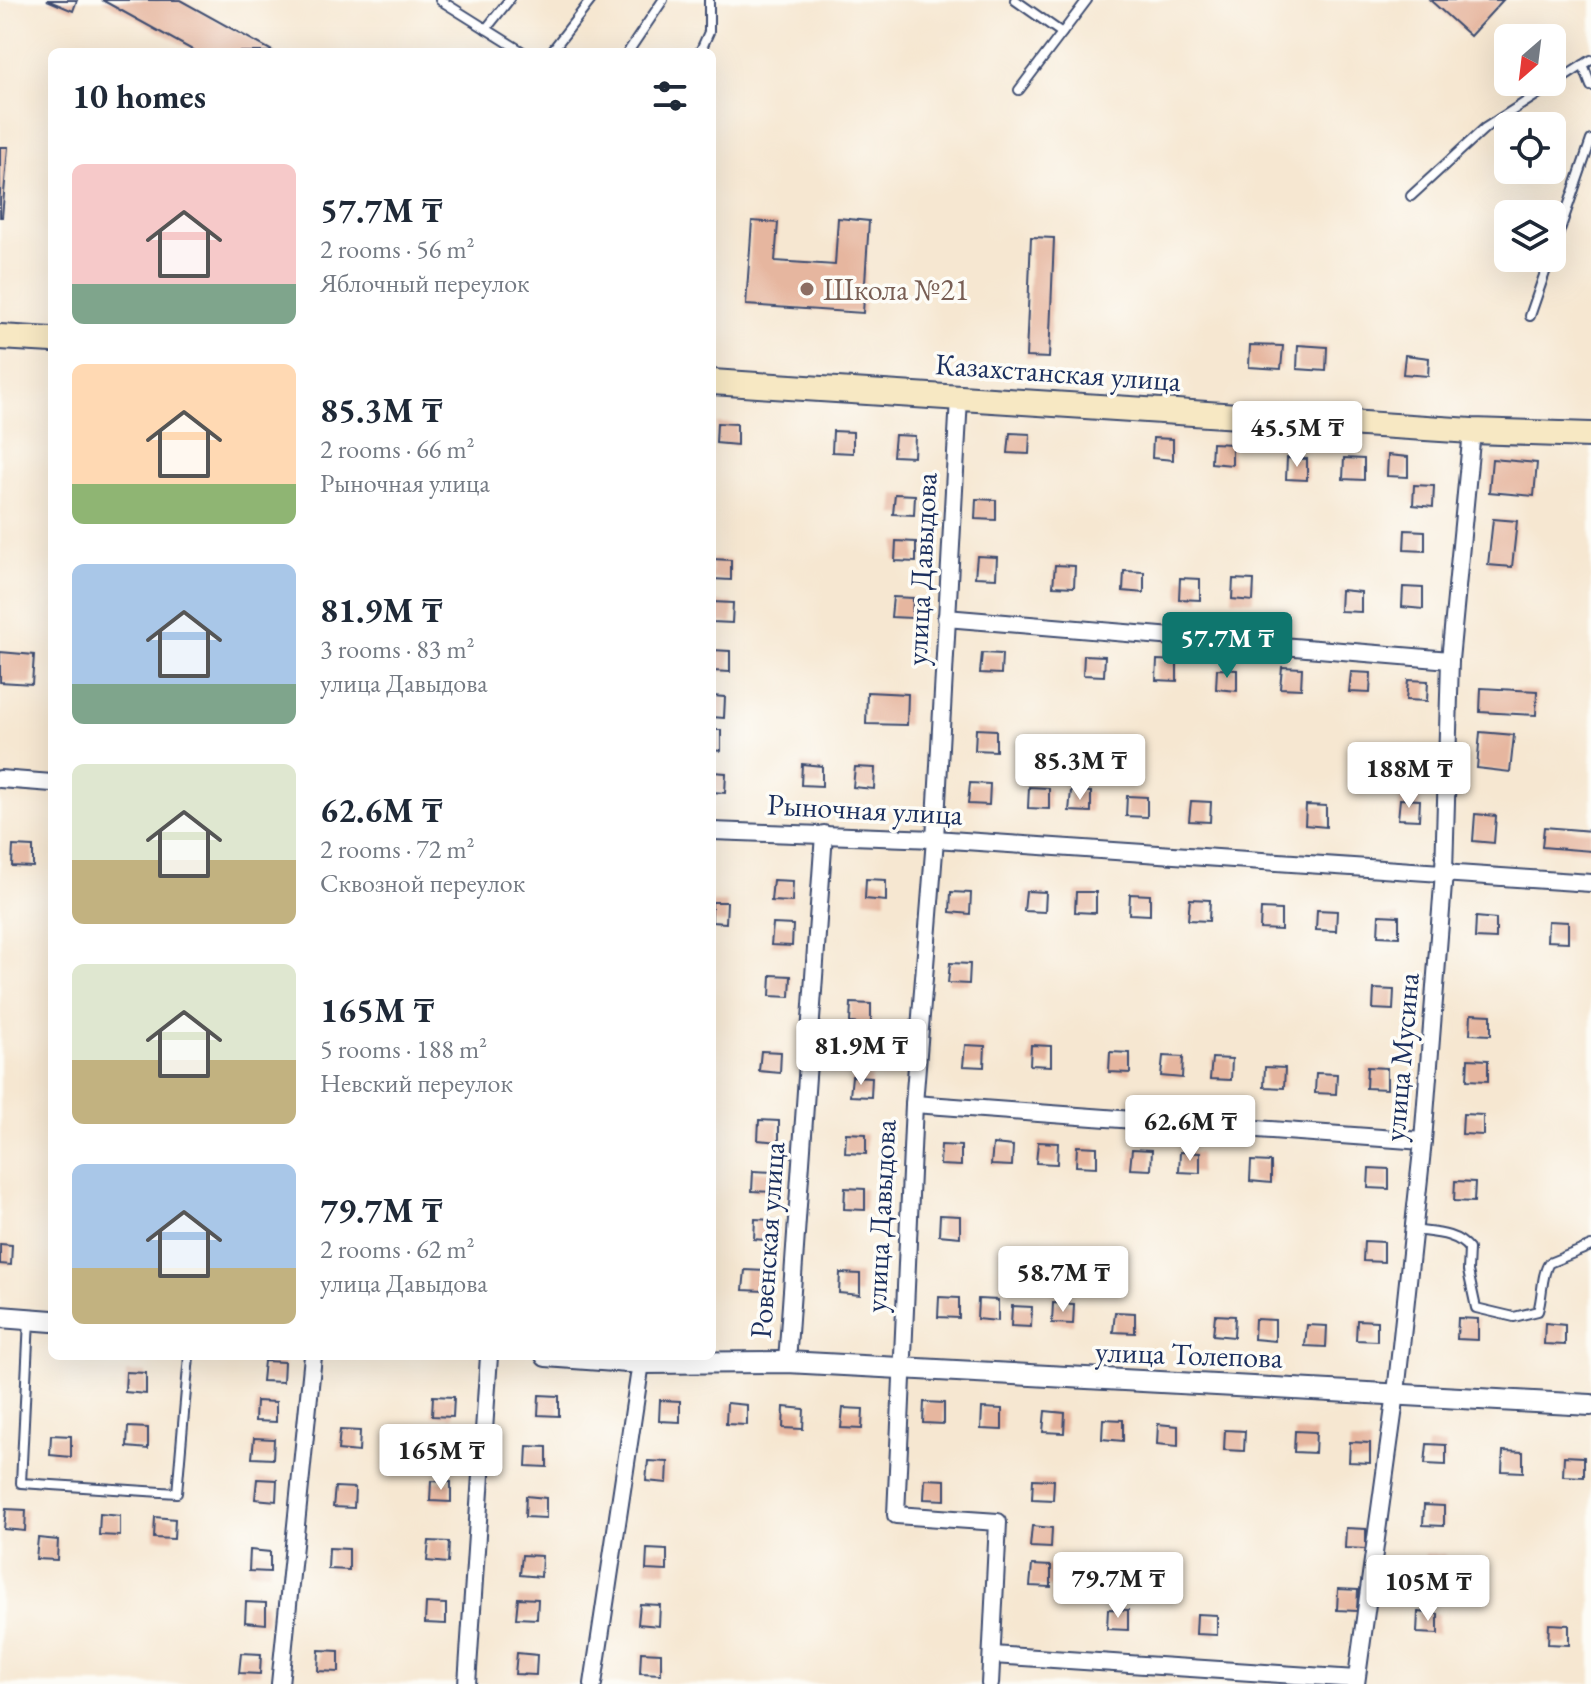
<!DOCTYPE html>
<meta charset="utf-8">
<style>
body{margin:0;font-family:"EB Garamond",serif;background:#f6f6f7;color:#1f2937;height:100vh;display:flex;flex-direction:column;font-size:30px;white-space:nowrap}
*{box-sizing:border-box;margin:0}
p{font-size:26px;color:#747a83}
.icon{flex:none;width:44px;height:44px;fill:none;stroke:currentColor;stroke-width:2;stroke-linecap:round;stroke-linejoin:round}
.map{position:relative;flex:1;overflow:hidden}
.details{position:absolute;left:48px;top:48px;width:668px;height:1312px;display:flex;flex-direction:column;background:#fff;border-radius:12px;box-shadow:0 8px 32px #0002}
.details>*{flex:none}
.needle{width:52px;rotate:208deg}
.fabs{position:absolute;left:1494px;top:24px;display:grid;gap:16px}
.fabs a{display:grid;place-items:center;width:72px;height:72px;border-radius:12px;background:#fff;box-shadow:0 8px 32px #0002;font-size:40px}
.price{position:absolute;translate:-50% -68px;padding:0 18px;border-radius:8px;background:#fff;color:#222;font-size:26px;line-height:52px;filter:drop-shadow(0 2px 4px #0008)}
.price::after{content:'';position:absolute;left:50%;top:48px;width:24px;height:18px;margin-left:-12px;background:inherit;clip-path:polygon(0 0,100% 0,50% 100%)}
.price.active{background:#0f766e;color:#fff}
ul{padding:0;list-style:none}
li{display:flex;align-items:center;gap:24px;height:200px;padding:0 24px}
li span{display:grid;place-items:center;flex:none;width:224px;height:160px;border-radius:12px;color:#555}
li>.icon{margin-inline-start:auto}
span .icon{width:96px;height:96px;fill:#fffc;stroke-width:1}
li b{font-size:34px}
h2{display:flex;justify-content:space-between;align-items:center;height:96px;padding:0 24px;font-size:34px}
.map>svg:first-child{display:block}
</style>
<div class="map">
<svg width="1591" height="1684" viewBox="0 0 1591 1684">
<rect width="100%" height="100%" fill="#fdfcf7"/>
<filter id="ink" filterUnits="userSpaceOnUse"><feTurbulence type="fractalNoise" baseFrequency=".0125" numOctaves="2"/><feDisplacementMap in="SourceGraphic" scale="16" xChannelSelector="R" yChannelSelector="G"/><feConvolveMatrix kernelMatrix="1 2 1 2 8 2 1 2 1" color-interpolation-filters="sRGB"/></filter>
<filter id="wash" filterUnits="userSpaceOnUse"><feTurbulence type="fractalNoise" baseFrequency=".006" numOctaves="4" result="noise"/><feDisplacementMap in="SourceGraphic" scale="32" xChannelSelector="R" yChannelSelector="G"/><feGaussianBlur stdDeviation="1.8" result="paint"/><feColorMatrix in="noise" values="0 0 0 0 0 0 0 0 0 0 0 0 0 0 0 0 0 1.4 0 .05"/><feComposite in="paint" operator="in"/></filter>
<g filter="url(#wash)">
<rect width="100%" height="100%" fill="#f6e7d1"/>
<g id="blocks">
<g fill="#e6b69f">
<polygon points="47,0 77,0 73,11"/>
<polygon points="102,0 180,0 274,52 196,52"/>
<polygon points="1430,0 1503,0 1470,36"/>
<polygon points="0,147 8,147 2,217 0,217"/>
<polygon points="838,218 869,221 863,313 746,305 752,221 778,223 775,261 835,265"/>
<polygon points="1031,237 1054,238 1049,358 1026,357"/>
<polygon points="1250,345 1283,346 1281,369 1249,367"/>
<polygon points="1298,345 1327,347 1326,371 1297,369"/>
<polygon points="1405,355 1429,358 1428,376 1403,374"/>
<polygon points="717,423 737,424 737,445 716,443"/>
<polygon points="833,431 853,432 853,453 832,452"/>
<polygon points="1010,433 1030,434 1029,454 1008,453"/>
<polygon points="895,435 915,436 914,457 893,456"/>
<polygon points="1153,438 1173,439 1173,460 1152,458"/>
<polygon points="1212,443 1232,444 1232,465 1211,463"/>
<polygon points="1388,455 1408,457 1408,477 1387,476"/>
<polygon points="1287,458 1307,459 1307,480 1286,479"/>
<polygon points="1344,458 1364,459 1364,480 1343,479"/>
<polygon points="1492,459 1537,463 1534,496 1489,492"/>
<polygon points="1414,485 1434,486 1433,507 1413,505"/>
<polygon points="895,494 915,495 914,515 893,514"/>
<polygon points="976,499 996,500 996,520 975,519"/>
<polygon points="1493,519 1517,521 1512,567 1488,565"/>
<polygon points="1405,530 1425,531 1425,551 1404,550"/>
<polygon points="896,541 916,542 916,562 895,561"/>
<polygon points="977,556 997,557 996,578 975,577"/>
<polygon points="712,559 731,560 731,580 712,579"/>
<polygon points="1055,565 1075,566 1074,587 1053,586"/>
<polygon points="1124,571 1144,572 1144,593 1123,591"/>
<polygon points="1180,578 1200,579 1200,600 1179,599"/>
<polygon points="1233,579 1254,580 1253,601 1232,599"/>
<polygon points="1403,587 1423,588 1423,609 1402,607"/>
<polygon points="1341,590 1361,592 1361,612 1340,611"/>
<polygon points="893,597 913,598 912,618 891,617"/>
<polygon points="712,602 733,603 732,623 712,622"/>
<polygon points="712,650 730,651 730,672 712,671"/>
<polygon points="0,652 34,655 32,684 0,682"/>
<polygon points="982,653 1002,654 1001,674 980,673"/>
<polygon points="1084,655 1105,656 1104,676 1083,675"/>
<polygon points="1157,660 1177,661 1177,681 1156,680"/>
<polygon points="1282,667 1302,668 1301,689 1280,688"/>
<polygon points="1217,669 1237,670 1237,691 1216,689"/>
<polygon points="1351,672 1371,673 1370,693 1349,692"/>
<polygon points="1408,680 1428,681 1427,701 1406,700"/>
<polygon points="1481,688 1537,691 1536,715 1480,712"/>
<polygon points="867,692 908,694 907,725 866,724"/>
<polygon points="712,696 725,697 724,718 712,717"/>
<polygon points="976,729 996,730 996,751 975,750"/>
<polygon points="712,730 721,730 721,751 712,750"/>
<polygon points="1480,732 1514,735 1510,772 1477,768"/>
<polygon points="1400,760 1420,761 1420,781 1399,780"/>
<polygon points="802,764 822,766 822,786 801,785"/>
<polygon points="855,767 875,768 874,789 853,787"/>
<polygon points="712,772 726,773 725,793 712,792"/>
<polygon points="970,783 990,784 989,805 968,804"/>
<polygon points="1029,787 1049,788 1049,809 1028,808"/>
<polygon points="1071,791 1091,792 1091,812 1069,811"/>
<polygon points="1127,796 1147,797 1147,817 1126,816"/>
<polygon points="1400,799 1420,800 1419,820 1398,819"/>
<polygon points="1191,801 1211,802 1210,822 1189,821"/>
<polygon points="1306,805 1326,806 1326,827 1305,825"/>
<polygon points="1475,814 1496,816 1494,843 1473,841"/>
<polygon points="1544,827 1591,831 1591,851 1542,847"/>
<polygon points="13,846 33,847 33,867 12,866"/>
<polygon points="866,879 886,880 886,901 865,899"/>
<polygon points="773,880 793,881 792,902 771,901"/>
<polygon points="1026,891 1046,892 1045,912 1024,911"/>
<polygon points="951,892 971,893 970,914 950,912"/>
<polygon points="1076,892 1096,892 1096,913 1075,912"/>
<polygon points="1130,894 1150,895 1150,915 1129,914"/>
<polygon points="1190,899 1210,900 1209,921 1188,920"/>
<polygon points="712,902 727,902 726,923 712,922"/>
<polygon points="1261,909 1281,910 1281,930 1260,929"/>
<polygon points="1317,910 1337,911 1336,931 1316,930"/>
<polygon points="1379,915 1399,916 1399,937 1378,936"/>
<polygon points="1476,917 1496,919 1496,939 1475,938"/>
<polygon points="1548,921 1568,922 1568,942 1547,941"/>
<polygon points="773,924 793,925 792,946 771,945"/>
<polygon points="950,963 970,964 969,984 948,983"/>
<polygon points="771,975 791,976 790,997 770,996"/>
<polygon points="1374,989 1394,990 1393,1010 1373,1009"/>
<polygon points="851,1003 871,1004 871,1025 850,1023"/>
<polygon points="1471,1014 1491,1015 1491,1035 1470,1034"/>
<polygon points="965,1045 985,1046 984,1067 963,1066"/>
<polygon points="1031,1045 1051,1046 1051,1066 1030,1065"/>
<polygon points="761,1051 781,1052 780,1073 759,1071"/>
<polygon points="1110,1052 1130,1053 1130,1073 1109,1072"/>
<polygon points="1163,1056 1183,1057 1182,1078 1161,1076"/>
<polygon points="1212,1058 1232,1059 1231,1080 1210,1079"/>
<polygon points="1468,1059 1488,1060 1488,1081 1467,1080"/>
<polygon points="1265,1067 1285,1068 1284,1088 1264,1087"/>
<polygon points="1367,1067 1387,1068 1387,1089 1366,1088"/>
<polygon points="1316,1073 1337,1074 1336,1094 1315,1093"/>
<polygon points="852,1076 872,1077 871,1097 850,1096"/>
<polygon points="1463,1114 1483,1115 1483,1135 1462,1134"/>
<polygon points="759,1120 779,1121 779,1142 758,1140"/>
<polygon points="846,1133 866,1134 866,1154 845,1153"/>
<polygon points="1038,1142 1058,1143 1057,1164 1036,1163"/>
<polygon points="993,1144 1013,1146 1012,1166 991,1165"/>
<polygon points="941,1145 961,1146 961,1166 940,1165"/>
<polygon points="1077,1146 1097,1147 1097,1167 1076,1166"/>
<polygon points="1132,1149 1152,1150 1151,1170 1130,1169"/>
<polygon points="1180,1152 1200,1153 1200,1173 1179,1172"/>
<polygon points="1251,1161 1271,1162 1271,1183 1250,1181"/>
<polygon points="1369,1168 1389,1169 1389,1189 1368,1188"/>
<polygon points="753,1171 773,1172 773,1192 752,1191"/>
<polygon points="1455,1181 1475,1182 1474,1202 1454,1201"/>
<polygon points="845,1188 865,1189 865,1210 844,1209"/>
<polygon points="940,1215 960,1216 960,1237 939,1235"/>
<polygon points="755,1219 775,1220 775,1241 754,1239"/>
<polygon points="1364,1241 1384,1242 1384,1262 1363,1261"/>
<polygon points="0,1244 12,1245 11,1265 0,1264"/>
<polygon points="745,1270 765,1271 764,1291 743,1290"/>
<polygon points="840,1273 860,1274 860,1295 839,1293"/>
<polygon points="939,1297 959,1298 959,1318 938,1317"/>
<polygon points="978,1299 998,1300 998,1321 977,1319"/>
<polygon points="1053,1303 1074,1304 1073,1324 1052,1323"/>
<polygon points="1012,1306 1032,1307 1031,1327 1011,1326"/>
<polygon points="1115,1312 1135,1313 1135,1333 1113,1332"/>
<polygon points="1215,1315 1235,1316 1234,1337 1213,1335"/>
<polygon points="1458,1318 1478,1319 1478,1340 1457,1339"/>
<polygon points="1255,1319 1275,1320 1275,1341 1254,1339"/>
<polygon points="1357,1320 1377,1321 1377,1341 1356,1340"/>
<polygon points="1545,1323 1565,1325 1565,1345 1544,1344"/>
<polygon points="1307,1325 1327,1326 1326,1347 1305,1346"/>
<polygon points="264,1361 284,1362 283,1382 262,1381"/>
<polygon points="126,1372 146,1373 146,1394 125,1392"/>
<polygon points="539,1395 559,1396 559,1416 538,1415"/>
<polygon points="433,1396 454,1397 453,1417 432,1416"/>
<polygon points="660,1400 680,1401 680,1422 659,1421"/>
<polygon points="256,1401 276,1402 276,1422 255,1421"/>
<polygon points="924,1402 944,1403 944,1424 923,1423"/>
<polygon points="727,1403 747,1405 747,1425 726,1424"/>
<polygon points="784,1407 804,1409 803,1429 783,1428"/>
<polygon points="843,1408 863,1409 862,1429 841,1428"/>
<polygon points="982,1408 1002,1409 1002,1430 981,1429"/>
<polygon points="1045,1411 1065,1413 1064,1433 1043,1432"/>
<polygon points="1103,1419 1123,1420 1123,1441 1102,1439"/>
<polygon points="1158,1424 1178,1426 1178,1446 1157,1444"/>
<polygon points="128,1427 148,1428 148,1449 127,1447"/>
<polygon points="340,1430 360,1431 359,1452 338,1450"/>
<polygon points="1225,1430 1245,1431 1244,1451 1224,1450"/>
<polygon points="1295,1431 1316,1432 1315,1453 1294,1452"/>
<polygon points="51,1435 71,1436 71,1457 50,1455"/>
<polygon points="254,1438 274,1439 273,1459 252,1458"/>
<polygon points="1350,1442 1370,1443 1370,1463 1349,1462"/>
<polygon points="1427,1444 1446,1445 1446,1465 1425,1464"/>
<polygon points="527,1446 547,1447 547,1467 526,1466"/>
<polygon points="1503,1451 1523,1452 1523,1472 1502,1471"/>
<polygon points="1564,1456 1584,1457 1584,1477 1563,1476"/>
<polygon points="648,1461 668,1462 667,1483 646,1481"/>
<polygon points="257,1479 277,1480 276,1501 255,1499"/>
<polygon points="925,1479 945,1480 945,1500 924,1499"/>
<polygon points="1033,1479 1054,1480 1053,1500 1032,1499"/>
<polygon points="431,1481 451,1482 451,1502 430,1501"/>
<polygon points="335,1487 355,1488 354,1508 333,1507"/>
<polygon points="526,1496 546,1498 546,1518 525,1517"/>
<polygon points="1424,1505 1444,1506 1444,1526 1423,1525"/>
<polygon points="6,1509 26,1510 25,1531 4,1529"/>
<polygon points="100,1514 120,1516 120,1536 99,1535"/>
<polygon points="155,1517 175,1519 174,1539 154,1538"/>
<polygon points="1032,1526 1052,1528 1051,1548 1030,1547"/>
<polygon points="1346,1528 1366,1529 1366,1549 1345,1548"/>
<polygon points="38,1538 58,1540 57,1560 36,1559"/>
<polygon points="429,1541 449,1542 448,1563 427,1561"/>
<polygon points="329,1548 349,1549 349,1570 328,1569"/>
<polygon points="647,1549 667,1550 667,1571 646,1570"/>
<polygon points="250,1550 270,1552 270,1572 249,1571"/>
<polygon points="1425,1554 1445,1555 1445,1576 1424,1574"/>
<polygon points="522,1555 542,1556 541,1577 520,1575"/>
<polygon points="1032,1565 1051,1566 1051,1587 1030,1586"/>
<polygon points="1338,1589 1358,1590 1357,1611 1337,1610"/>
<polygon points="518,1598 538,1599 537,1619 516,1618"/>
<polygon points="246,1602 266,1603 266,1624 245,1622"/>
<polygon points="426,1603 446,1604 446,1624 425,1623"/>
<polygon points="640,1604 660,1605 659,1626 638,1624"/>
<polygon points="1108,1609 1128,1610 1128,1630 1107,1629"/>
<polygon points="1418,1612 1438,1614 1438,1634 1417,1633"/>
<polygon points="1197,1614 1217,1615 1217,1635 1196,1634"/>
<polygon points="1549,1624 1569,1625 1569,1645 1548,1644"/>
<polygon points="319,1650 339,1651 339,1672 318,1671"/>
<polygon points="641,1652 661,1653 661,1674 640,1673"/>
<polygon points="241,1653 261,1654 260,1674 239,1673"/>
<polygon points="517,1653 537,1655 536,1675 515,1674"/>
</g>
</g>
</g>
<g filter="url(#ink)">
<use href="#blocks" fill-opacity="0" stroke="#3c4b6f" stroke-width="2"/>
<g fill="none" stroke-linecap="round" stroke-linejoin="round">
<g stroke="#3c4b6f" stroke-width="12">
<g id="service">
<polyline points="440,0 523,52"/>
<polyline points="1015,0 1062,33"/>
<polyline points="486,29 509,0"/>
<polyline points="551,52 591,0"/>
<polyline points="628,52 663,0"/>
<polyline points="700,52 709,32 709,0"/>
<polyline points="1583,65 1591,86"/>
<polyline points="1019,90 1087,0"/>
<polyline points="1411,196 1485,128 1591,60"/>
<polyline points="1552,253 1591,140"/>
<polyline points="1530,316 1550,258"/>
<path d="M1413 1230C1433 1233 1456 1232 1469 1249L1468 1271 1476 1308 1514 1317 1538 1311C1543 1296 1541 1275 1549 1263L1591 1246"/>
<polyline points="29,1320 21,1483 177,1493 189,1356"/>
</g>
</g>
<g stroke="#3c4b6f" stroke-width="20">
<g id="minor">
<polyline points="959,398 935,839 914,1104 896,1515 998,1522 990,1684"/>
<polyline points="946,618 1450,660"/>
<polyline points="0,779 52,783"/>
<polyline points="712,831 935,839 1591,883"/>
<polyline points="914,1104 1423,1141"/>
<polyline points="787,1362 824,834"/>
<polyline points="993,1655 1356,1679"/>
<polyline points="280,1684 313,1356"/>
<polyline points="467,1684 489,1356"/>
<polyline points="593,1684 642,1356"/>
<polyline points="1356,1684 1396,1393 1423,1141 1444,872 1450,660 1472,431"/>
</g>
</g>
<g stroke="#3c4b6f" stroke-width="24">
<g id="tertiary">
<polyline points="0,1317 52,1321"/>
<polyline points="546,1356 642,1363 787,1362 1591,1405"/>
</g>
</g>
<g stroke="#3c4b6f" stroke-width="28">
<g id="secondary">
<polyline points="0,337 52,340"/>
<polyline points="712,382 1472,431 1591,435"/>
</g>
</g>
<use href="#service" stroke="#fff" stroke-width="8"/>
<use href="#minor" stroke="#fff" stroke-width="16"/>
<use href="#tertiary" stroke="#fff" stroke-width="20"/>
<use href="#secondary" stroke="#f7e8c3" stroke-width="24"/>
</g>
</g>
<circle fill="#8d6e63" stroke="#fdfcf7" stroke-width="3" cx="807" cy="289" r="8"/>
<g text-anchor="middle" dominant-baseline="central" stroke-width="7" stroke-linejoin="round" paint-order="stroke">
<g font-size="30" fill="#785e54" stroke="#fdfcf7" text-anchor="start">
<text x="823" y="289">Школа №21</text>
</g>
<g font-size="30" fill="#1b2f5e" stroke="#fdfcf7">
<text transform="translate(1058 372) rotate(4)">Казахстанская улица</text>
<text transform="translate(921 569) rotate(-87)">улица Давыдова</text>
<text transform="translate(865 809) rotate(3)">Рыночная улица</text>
<text transform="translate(1401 1057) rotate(-85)">улица Мусина</text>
<text transform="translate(880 1216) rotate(-87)">улица Давыдова</text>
<text transform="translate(767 1240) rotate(-86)">Ровенская улица</text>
<text transform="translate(1189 1354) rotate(2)">улица Толепова</text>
</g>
</g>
</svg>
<div class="fabs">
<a><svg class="needle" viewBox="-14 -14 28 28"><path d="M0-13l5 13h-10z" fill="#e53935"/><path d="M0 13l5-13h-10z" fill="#747a83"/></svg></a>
<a><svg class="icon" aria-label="locate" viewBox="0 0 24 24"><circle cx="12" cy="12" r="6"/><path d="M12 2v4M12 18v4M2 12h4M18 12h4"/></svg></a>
<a><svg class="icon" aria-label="layers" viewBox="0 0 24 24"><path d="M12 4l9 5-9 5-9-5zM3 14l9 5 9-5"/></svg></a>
</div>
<b class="price" style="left:1297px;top:469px">45.5M ₸</b>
<b class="price active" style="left:1227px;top:680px">57.7M ₸</b>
<b class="price" style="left:1080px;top:802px">85.3M ₸</b>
<b class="price" style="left:1409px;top:810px">188M ₸</b>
<b class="price" style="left:861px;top:1087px">81.9M ₸</b>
<b class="price" style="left:1190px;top:1163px">62.6M ₸</b>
<b class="price" style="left:1063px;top:1314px">58.7M ₸</b>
<b class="price" style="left:441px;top:1492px">165M ₸</b>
<b class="price" style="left:1118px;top:1620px">79.7M ₸</b>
<b class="price" style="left:1428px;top:1623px">105M ₸</b>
<section class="details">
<h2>10 homes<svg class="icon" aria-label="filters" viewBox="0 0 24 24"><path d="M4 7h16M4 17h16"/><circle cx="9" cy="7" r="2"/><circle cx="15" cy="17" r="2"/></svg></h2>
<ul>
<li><span style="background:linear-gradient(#f6c9c9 75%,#7fa58c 0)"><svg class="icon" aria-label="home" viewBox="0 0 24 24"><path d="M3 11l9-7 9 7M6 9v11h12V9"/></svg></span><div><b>57.7M ₸</b><p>2 rooms · 56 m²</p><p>Яблочный переулок</p></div></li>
<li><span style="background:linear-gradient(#ffd9b3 75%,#8fb573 0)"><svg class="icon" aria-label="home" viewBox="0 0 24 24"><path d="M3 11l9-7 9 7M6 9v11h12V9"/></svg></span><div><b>85.3M ₸</b><p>2 rooms · 66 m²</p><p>Рыночная улица</p></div></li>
<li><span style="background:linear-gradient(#a9c7e8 75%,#7fa58c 0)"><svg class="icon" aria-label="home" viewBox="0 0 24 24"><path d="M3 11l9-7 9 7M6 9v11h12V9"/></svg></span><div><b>81.9M ₸</b><p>3 rooms · 83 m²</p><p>улица Давыдова</p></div></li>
<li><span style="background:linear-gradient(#dfe7d0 60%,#c2b280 0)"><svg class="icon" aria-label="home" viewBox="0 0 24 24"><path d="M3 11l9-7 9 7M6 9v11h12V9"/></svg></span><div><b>62.6M ₸</b><p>2 rooms · 72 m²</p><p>Сквозной переулок</p></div></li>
<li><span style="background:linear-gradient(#dfe7d0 60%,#c2b280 0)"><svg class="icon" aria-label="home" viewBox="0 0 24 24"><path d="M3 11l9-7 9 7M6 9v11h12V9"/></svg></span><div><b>165M ₸</b><p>5 rooms · 188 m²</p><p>Невский переулок</p></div></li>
<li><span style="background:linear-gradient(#a9c7e8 65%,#c2b280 0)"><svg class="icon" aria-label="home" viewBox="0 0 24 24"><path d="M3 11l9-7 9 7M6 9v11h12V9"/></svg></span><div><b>79.7M ₸</b><p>2 rooms · 62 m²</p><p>улица Давыдова</p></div></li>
</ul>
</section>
</div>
